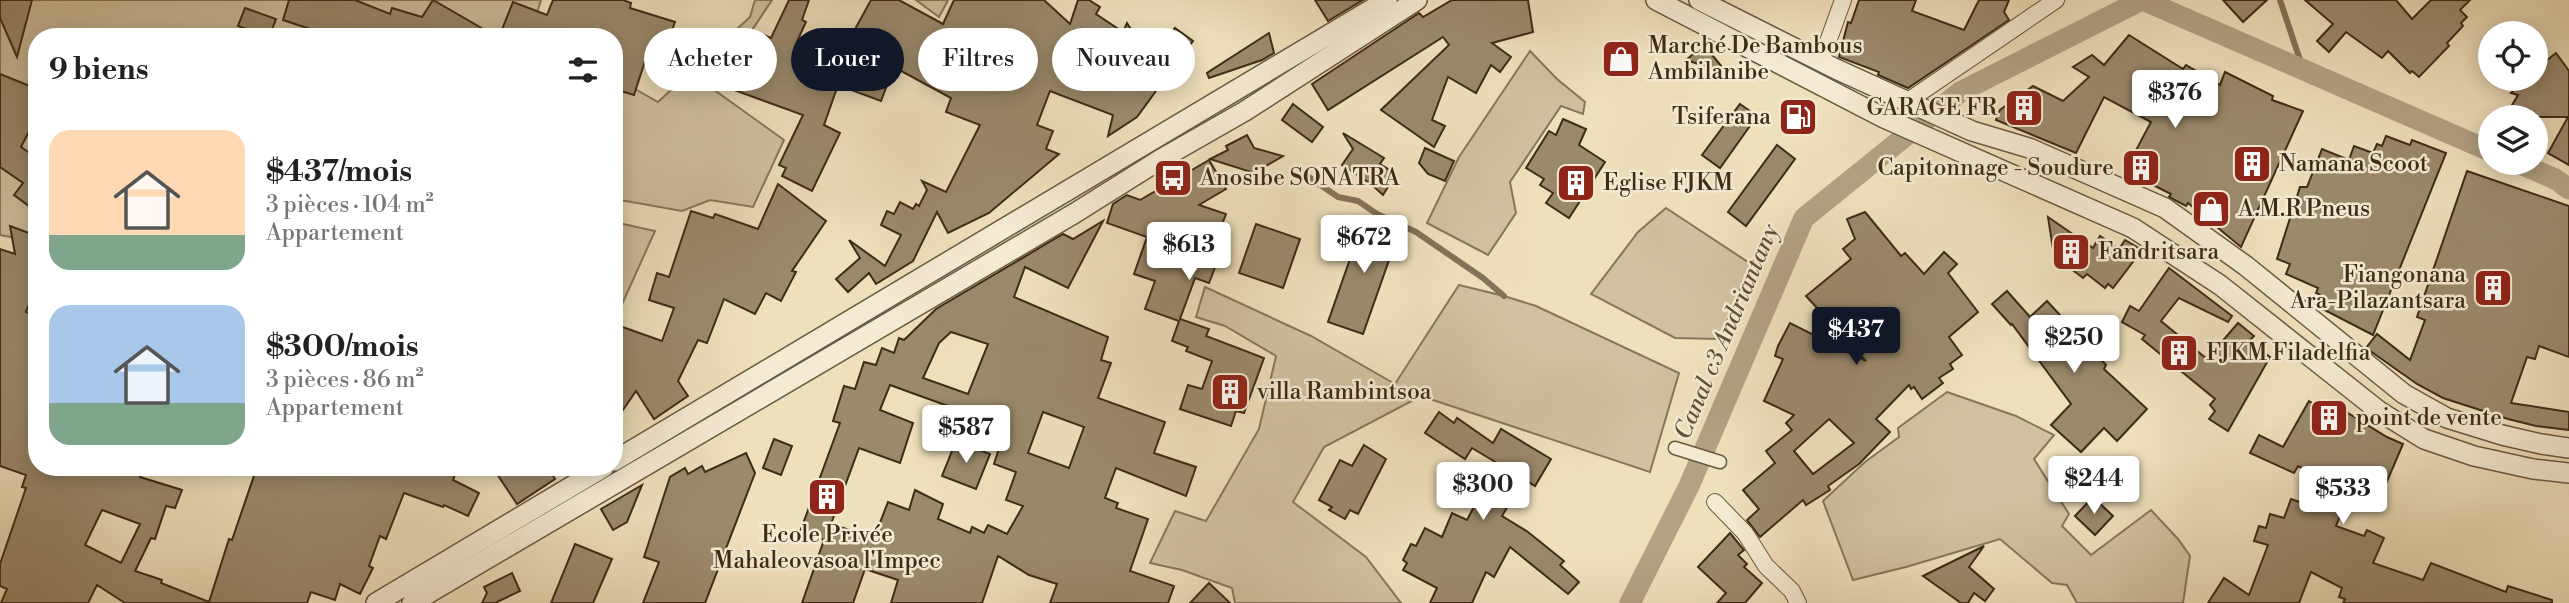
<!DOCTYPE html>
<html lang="fr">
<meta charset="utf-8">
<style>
body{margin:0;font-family:"Libre Bodoni",serif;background:#f2f2f2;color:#222;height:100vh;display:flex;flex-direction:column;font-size:26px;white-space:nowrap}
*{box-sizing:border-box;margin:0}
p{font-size:23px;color:#767676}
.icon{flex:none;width:38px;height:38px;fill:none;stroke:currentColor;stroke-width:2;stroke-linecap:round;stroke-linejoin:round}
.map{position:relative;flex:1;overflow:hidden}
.details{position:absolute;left:28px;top:28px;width:595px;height:448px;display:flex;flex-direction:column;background:#fff;border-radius:28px;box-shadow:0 4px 18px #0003}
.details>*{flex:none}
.banner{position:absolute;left:644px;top:28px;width:665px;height:63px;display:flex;gap:14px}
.fabs{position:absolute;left:2478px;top:21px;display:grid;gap:14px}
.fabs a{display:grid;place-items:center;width:70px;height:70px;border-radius:50%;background:#fff;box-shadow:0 4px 18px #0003;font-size:35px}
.price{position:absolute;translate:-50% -60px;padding:0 16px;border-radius:7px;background:#fff;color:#222;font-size:23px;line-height:46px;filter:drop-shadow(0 2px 4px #0008)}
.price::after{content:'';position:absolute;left:50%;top:42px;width:21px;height:16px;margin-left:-10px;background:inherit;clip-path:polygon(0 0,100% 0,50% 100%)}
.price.current{background:#111827;color:#fff}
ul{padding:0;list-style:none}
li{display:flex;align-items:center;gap:21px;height:175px;padding:0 21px}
li span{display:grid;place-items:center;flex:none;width:196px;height:140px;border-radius:21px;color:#555}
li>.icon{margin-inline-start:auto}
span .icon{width:84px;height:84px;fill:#fffc;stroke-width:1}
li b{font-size:30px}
h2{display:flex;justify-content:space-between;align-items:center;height:84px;padding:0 21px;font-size:30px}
.tag{padding:0 24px;border-radius:32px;background:#fff;box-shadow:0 4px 18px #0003;font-size:24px;line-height:63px}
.tag.current{background:#111827;color:#fff}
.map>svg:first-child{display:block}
</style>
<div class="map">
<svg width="2569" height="603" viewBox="0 0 2569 603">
<rect width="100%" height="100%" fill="#efe0bc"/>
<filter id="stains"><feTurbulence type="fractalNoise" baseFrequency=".00286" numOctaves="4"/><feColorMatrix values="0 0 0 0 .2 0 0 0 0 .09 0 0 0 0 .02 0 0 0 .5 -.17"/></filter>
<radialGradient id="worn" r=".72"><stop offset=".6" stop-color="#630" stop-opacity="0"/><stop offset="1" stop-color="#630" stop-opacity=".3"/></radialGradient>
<g fill="#d1c1a0" stroke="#88765b" stroke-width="2">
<polygon points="0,0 541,0 532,28 546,37 37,37 37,95 0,88"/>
<polygon points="755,0 772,0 713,89 784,140 753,207 710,200 682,211 614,199 614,77 658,102 750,17"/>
<polygon points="916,0 948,0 939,17"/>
<polygon points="1530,51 1557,79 1585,102 1583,114 1561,106 1510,182 1516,213 1488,255 1427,223 1459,157"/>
<polygon points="0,101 37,110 37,242 0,235"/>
<polygon points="1666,208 1751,264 1720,339 1675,338 1591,294 1638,232"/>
<polygon points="614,222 655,231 614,322"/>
<polygon points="1459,285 1504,296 1536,306 1679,373 1650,472 1421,396 1324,447 1293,502 1366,557 1401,603 1235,603 1232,588 1182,570 1150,563 1175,511 1206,521 1259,429 1276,356 1225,326 1196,317 1205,287 1311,336 1395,384"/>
<polygon points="1947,392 2016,416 2054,435 2034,459 2069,514 2062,526 2091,555 2151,510 2178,539 2190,556 2183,603 2077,603 2067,585 2052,583 2000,539 1906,567 1853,580 1823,501 1865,462 1899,437 1898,428"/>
</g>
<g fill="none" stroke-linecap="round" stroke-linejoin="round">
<g stroke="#857258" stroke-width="6">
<polyline points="2280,0 2303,69"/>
<polyline points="1300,171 1338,197 1358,201 1377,214 1416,232 1483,278 1504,296"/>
</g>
<g stroke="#b3a284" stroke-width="21">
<polyline points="2143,0 2490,151"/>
<polyline points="2518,163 2555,179 2569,189"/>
<polyline points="1630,603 1689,486 1804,218 1960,92 2142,0"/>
</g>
</g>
<g fill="#9b896c" stroke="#3f2b16" stroke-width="2" fill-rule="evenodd">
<polygon points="0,0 32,0 17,57 0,18"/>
<polygon points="289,0 355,0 390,14 392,8 422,17 433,0 497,37 334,37 283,20"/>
<polygon points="553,0 623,0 631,3 630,8 675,22 669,39 664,37 653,55 648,52 634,95 614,89 614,37 499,37 513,2 547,15"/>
<polygon points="789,0 809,0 802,20 806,22 795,46 837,62 871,0 899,0 943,24 954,0 1044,0 1070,24 1078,0 1089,0 1100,7 1096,14 1123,32 1127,23 1164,80 1137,117 1108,136 1113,115 1050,91 1037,125 1053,131 1046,149 1059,154 989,213 948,233 937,212 913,261 876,284 869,273 848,292 836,279 860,258 849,240 885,266 901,235 881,225 887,211 894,214 900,202 913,209 916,204 919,206 927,190 922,181 946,192 980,125 946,112 951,98 894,67 881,101 838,85 824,125 840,133 812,191 782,176 786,168 779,165 803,115 734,90 756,32 771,38"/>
<polygon points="1315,0 1363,0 1328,21"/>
<polygon points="1452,0 1528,0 1533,32 1492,43 1511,57 1500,72 1491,65 1476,93 1448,77 1432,120 1445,126 1434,147 1381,110 1449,45 1443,37 1328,110 1312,84 1419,13 1423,17"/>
<polygon points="1859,0 1916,0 1912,11 1964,30 1979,0 2009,0 2004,12 2009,20 1908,88 1878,75 1879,72 1839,57 1848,22 1851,23"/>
<polygon points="2223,0 2267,0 2243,22"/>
<polygon points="2305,0 2396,0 2412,19 2431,0 2470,0 2460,10 2467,17 2461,23 2463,26 2447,43 2449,46 2419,77 2412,71 2410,73 2388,51 2382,58 2346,32 2329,52 2317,41 2333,24"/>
<polygon points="245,8 276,19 269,37 238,26"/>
<polygon points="1175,28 1193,41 1183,54 1166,41"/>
<polygon points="1269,33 1274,53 1262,60 1209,78 1207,73"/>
<polygon points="2129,35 2183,69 2186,65 2220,85 2225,72 2273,96 2272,100 2303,111 2241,247 2188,203 2186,206 2169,197 2171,194 2125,171 2151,122 2104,97 2076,153 1996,120 2000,110 2033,86 2063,101 2089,77 2073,67 2092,55 2104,65"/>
<polygon points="1704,45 1727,73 1686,60"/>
<polygon points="2556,53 2569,71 2569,165 2548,153 2568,117 2505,117 2518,95 2511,93 2525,79 2536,79 2536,69"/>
<polygon points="0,74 37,89 37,116 21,147 37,158 37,212 14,195 23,183 0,167"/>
<polygon points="1293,104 1323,127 1312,142 1282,120"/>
<polygon points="1740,104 1757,116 1720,168 1702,155"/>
<polygon points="1563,119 1586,129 1579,145 1605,162 1569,218 1546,203 1553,193 1540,185 1544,179 1526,168 1549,131 1556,135"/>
<polygon points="1343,133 1384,158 1380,164 1396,174 1383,195 1371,184 1342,165 1353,149"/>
<polygon points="1247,135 1254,148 1283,156 1254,173 1210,159 1228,150 1226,146"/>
<polygon points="2386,136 2410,145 2412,140 2446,153 2373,335 2315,305 2321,295 2316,293 2318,288 2286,274 2290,264 2277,259 2300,187 2307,187 2322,149 2349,160 2354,146 2373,153 2377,144 2382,146"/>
<polygon points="1777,145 1795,159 1746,226 1728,212"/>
<polygon points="1425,148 1454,161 1445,181 1428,174 1419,163"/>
<polygon points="1209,160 1226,189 1199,205 1226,214 1210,254 1219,257 1209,283 1195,278 1180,319 1209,329 1206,336 1264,358 1244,413 1236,411 1231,426 1180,409 1188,385 1202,389 1212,361 1186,351 1188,347 1172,341 1179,321 1145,309 1155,281 1134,274 1147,237 1107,223 1113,204 1127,195 1140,200"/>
<polygon points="2467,171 2569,206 2569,357 2539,346 2535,359 2527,357 2511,403 2569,412 2569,430 2536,426 2508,419 2443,398 2417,384 2366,348 2377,334 2410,360 2425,320 2417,317"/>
<polygon points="778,184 826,221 792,271 796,272 781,301 766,293 755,314 724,299 707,343 698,340 678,381 688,396 654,419 636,391 614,423 614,324 662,341 674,308 649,300 657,273 669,277 691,211 713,218 715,214 758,229"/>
<path d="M1865 212 1901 256 1905 253 1924 274 1944 252 1957 264 1948 273 1978 312 1949 337 1962 355 1950 364 1953 369 1939 378 1943 383 1922 399 1914 387 1911 389 1909 385 1876 419 1890 432 1859 464 1828 486 1830 490 1806 505 1803 500 1760 537 1747 520 1759 509 1743 490 1775 463 1766 451 1792 430 1786 423 1794 415 1764 401 1783 359 1775 356 1778 346 1790 323 1866 361 1806 296 1851 259 1843 249 1855 239 1847 219ZM1829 419 1854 443 1813 474 1794 451Z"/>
<polygon points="1365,216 1400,229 1363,334 1328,322"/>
<polygon points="2048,217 2093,248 2100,236 2119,249 2125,240 2142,250 2113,288 2108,284 2105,288 2087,274 2083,278 2054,256"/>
<path d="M1103 221 1068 288 1025 267 1014 297 1108 337 1101 360 1111 363 1098 398 1165 422 1154 453 1196 467 1186 496 1116 468 1105 498 1118 503 1116 508 1148 519 1130 571 1174 586 1168 603H1050L1057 584 1029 575 998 556 982 603H891L898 580 865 569 853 603H802L824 540 800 532 840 423 833 421 844 386 855 389 864 362 876 365 882 348 894 353 899 338 904 340 936 309 1063 234 1073 239ZM951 332 988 344 968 394 923 378 939 343ZM890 385 1006 427 994 464 1016 472 1006 500 1023 506 1007 534 988 525 984 533 972 527 970 533 938 519 943 504 915 490 909 510 888 502 874 538 831 524 859 448 900 463 913 423 880 410ZM1043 412 1084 427 1069 468 1028 453Z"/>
<polygon points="1256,224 1300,239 1283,288 1239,273"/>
<path d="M10 226 37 236V284L26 312 37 316V467H143L140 477 182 490 175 508 166 506 155 539 151 538 135 571 162 580 161 583 209 602 229 539 232 540 257 467H368L388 475 391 467H458L453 480 479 493 468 516 444 505 443 507 404 493 386 539 380 536 369 566 373 568 360 594 340 584 335 600 311 592 307 603H125L97 585 88 603H1L7 589 0 586V564L26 488 22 487 26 475 0 466V249L15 254ZM102 510 140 524 121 563 85 545Z"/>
<polygon points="2169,268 2232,316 2228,322 2179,298 2161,321 2207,359 2238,323 2254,336 2249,341 2270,357 2228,431 2209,419 2215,411 2210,405 2215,399 2142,339 2145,335 2122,322 2130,306 2139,311"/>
<polygon points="2007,291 2030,317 2047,301 2106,365 2104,369 2147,409 2117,441 2104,428 2081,452 2051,425 2071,404 2012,324 2011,325 1992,304"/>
<polygon points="2309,401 2333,416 2338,407 2387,437 2403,444 2382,493 2354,480 2336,526 2364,536 2367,530 2384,538 2373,563 2423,580 2431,563 2506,592 2508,586 2552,600 2552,603 2343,603 2345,599 2339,597 2342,588 2311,572 2299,603 2208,603 2224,578 2249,595 2268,545 2254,541 2259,526 2266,528 2270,514 2284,518 2291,499 2317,508 2327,482 2298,466 2294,473 2250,453 2259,435 2283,447"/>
<polygon points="1439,412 1454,423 1457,418 1493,443 1501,429 1551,459 1535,486 1524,479 1502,516 1528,532 1564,561 1560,565 1579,582 1568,594 1510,547 1494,577 1486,572 1472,603 1430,603 1437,588 1403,570 1407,563 1403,560 1411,544 1416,546 1425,528 1442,537 1452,513 1467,520 1477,501 1479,503 1502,466 1472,448 1465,459 1425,433"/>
<polygon points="774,439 792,446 781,475 763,468"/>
<polygon points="956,441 990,454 976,489 942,476"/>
<polygon points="1364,445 1386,459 1358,514 1350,510 1345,519 1329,510 1332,507 1319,500 1340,460 1352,466"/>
<polygon points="746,453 755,473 705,603 643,603 659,562 644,557 670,477 685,468 688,474 702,466 705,472"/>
<polygon points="507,467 547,467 555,479 517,504 497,474"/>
<polygon points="642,485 627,522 613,530 601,509"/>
<polygon points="2093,497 2113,516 2095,535 2075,516"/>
<polygon points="1730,533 1744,550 1738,555 1747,564 1744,567 1762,583 1745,603 1717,603 1726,593 1698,567"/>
<polygon points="575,544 612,559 593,603 551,603"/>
<polygon points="1984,546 1969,567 1994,589 1985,601 1974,593 1968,603 1961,603 1923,576"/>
<polygon points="512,573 520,591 495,603 482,603 487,593 484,587"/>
<polygon points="1209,583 1230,603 1190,603"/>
</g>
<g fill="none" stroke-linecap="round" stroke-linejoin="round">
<g stroke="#6b5840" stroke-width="15">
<polyline id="pedestrian" points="1675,448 1720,462"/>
</g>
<g stroke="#6b5840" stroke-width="18">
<g id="minor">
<polyline points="1821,61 1843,0"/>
<polyline points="1908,101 2056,0"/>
<polyline points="1715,502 1745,533 1766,566 1792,591 1798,603"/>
</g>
</g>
<g stroke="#6b5840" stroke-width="22">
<g id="tertiary">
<polyline points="1656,0 1884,118 2133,228 2220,285 2379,411 2424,439 2474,456 2533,469 2569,473"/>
<polyline points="1699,0 1836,69 1972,131 2029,148 2165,208 2246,266 2404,394 2447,418 2502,435 2541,444 2569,448"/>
<polyline points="614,461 1387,0"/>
<polyline points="376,603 604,467"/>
<polyline points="412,603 1075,213 1161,159 1245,111 1417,0"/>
</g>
</g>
<use href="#pedestrian" stroke="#f5ebd3" stroke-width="12"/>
<use href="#minor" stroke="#f5ebd3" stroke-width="16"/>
<use href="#tertiary" stroke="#f5ebd3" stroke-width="19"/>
</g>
<defs>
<g id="shop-square" transform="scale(2.0125)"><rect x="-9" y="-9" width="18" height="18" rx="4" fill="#8f2418" stroke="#f5ebd3"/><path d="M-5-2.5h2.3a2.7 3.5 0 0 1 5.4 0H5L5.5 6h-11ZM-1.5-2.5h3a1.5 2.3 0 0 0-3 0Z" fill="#fff"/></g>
<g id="building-square" transform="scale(2.0125)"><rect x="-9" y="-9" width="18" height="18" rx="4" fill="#8f2418" stroke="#f5ebd3"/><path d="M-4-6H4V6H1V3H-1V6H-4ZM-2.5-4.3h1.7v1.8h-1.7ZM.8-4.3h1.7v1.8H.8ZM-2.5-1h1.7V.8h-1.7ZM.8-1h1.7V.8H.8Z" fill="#fff"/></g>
<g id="fuel-square" transform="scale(2.0125)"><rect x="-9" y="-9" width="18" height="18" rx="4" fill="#8f2418" stroke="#f5ebd3"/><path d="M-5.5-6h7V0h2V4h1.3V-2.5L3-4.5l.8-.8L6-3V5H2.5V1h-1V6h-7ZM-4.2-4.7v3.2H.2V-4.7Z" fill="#fff"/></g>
<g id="bus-square" transform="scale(2.0125)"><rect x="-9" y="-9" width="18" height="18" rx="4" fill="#8f2418" stroke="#f5ebd3"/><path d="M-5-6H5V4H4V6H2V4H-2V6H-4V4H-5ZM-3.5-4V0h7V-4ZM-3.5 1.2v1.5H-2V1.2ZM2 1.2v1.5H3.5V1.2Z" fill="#fff"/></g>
</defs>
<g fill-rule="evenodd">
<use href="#shop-square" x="1621" y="59"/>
<use href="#building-square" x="2024" y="108"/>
<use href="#fuel-square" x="1798" y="117"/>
<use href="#building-square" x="2252" y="164"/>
<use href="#building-square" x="2141" y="168"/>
<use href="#bus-square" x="1173" y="178"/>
<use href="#building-square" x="1576" y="183"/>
<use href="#shop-square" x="2211" y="209"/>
<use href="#building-square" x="2071" y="252"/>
<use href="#building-square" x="2493" y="288"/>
<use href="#building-square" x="2179" y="353"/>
<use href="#building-square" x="1230" y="392"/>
<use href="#building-square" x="2329" y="418"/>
<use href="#building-square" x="827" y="497"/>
</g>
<g text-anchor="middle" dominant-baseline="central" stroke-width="5" stroke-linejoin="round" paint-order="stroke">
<g font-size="23" fill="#3f2b16" stroke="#f5ebd3" text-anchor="start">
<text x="1648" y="46">Marché De Bambous<tspan x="1648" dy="26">Ambilanibe</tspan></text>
<text x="1997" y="108" text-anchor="end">GARAGE FR</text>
<text x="1771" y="117" text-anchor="end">Tsiferana</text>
<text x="2279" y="164">Namana Scoot</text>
<text x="2114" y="168" text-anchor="end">Capitonnage - Soudure</text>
<text x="1200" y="178">Anosibe SONATRA</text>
<text x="1603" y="183">Eglise FJKM</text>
<text x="2238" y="209">A.M.R Pneus</text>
<text x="2098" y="252">Fandritsara</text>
<text x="2466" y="275" text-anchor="end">Fiangonana<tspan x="2466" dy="26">Ara-Pilazantsara</tspan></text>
<text x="2206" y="353">FJKM Filadelfia</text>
<text x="1257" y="392">villa Rambintsoa</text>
<text x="2356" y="418">point de vente</text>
<text x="827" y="535" text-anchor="middle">Ecole Privée<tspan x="827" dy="26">Mahaleovasoa l'Impec</tspan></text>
</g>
<g font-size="24" font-style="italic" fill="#624f37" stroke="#f5ebd3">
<text transform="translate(1727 332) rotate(-67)">Canal c3 Andriantany</text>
</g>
</g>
<rect width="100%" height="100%" filter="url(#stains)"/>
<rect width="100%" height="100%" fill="url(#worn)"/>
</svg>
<div class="fabs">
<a><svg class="icon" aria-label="locate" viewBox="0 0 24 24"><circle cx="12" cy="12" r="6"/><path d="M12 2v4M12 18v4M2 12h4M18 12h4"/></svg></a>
<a><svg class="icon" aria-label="layers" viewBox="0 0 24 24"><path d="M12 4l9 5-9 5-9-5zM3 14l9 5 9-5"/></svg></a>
</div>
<b class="price" style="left:2175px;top:130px">$376</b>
<b class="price" style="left:1364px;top:275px">$672</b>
<b class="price" style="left:1189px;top:282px">$613</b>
<b class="price current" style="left:1856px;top:367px">$437</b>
<b class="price" style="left:2074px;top:375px">$250</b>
<b class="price" style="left:966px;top:465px">$587</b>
<b class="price" style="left:2094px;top:516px">$244</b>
<b class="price" style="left:1483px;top:522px">$300</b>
<b class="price" style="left:2343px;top:526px">$533</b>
<div class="banner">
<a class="tag">Acheter</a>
<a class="tag current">Louer</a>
<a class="tag">Filtres</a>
<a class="tag">Nouveau</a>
</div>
<section class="details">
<h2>9 biens<svg class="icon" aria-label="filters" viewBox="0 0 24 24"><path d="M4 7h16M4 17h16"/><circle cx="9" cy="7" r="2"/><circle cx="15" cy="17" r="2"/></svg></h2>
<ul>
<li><span style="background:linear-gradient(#ffd9b3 75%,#7fa58c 0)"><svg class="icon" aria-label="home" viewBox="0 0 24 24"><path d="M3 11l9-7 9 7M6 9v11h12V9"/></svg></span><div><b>$437/mois</b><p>3 pièces · 104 m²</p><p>Appartement</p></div></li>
<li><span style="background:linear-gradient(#a9c7e8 70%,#7fa58c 0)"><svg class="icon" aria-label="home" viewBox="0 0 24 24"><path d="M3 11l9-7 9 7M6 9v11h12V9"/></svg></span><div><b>$300/mois</b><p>3 pièces · 86 m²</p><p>Appartement</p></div></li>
</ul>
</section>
</div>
